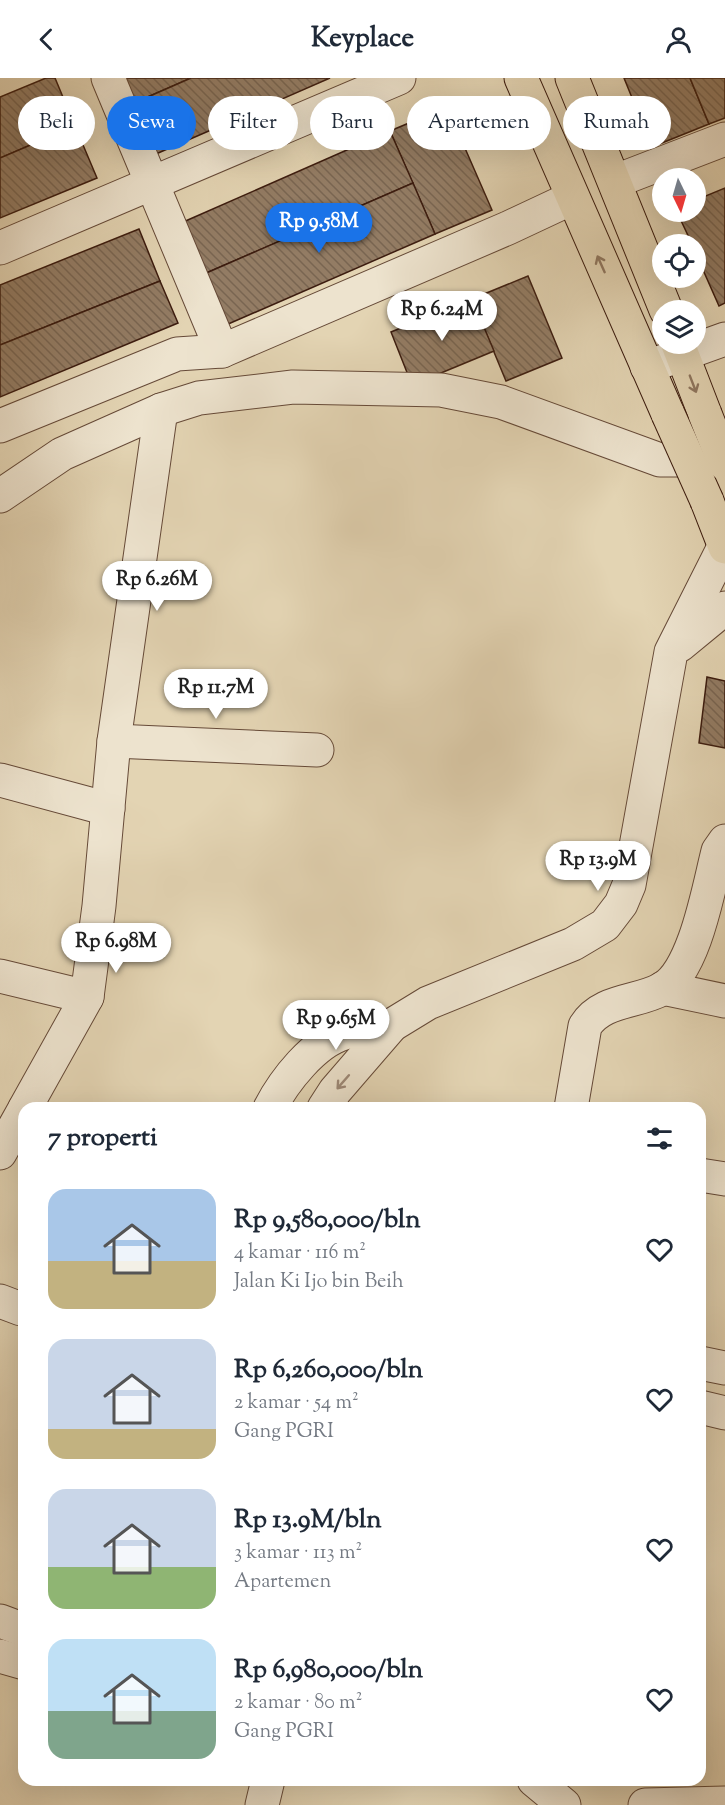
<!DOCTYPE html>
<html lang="id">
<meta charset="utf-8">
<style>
body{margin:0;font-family:"Sorts Mill Goudy",serif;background:#f2f2f3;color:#1f2937;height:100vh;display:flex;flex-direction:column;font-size:22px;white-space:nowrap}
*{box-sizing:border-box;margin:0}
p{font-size:20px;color:#747a83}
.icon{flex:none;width:33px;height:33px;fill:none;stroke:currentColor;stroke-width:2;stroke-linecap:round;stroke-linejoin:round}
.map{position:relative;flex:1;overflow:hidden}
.details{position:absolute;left:18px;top:1024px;width:688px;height:684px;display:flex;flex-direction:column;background:#fff;border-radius:18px;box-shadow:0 6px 24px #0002}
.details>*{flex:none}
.top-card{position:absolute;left:18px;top:18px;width:690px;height:54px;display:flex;gap:12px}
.needle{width:39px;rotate:175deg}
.tools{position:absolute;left:652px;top:90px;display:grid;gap:12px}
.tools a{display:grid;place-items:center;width:54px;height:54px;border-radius:50%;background:#fff;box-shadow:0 6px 24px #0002;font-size:30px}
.price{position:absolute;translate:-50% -51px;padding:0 14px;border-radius:21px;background:#fff;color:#222;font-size:20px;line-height:39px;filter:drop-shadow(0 2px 3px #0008)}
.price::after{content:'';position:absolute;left:50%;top:36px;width:18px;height:14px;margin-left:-9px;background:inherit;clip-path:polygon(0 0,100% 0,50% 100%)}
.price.current{background:#1a73e8;color:#fff}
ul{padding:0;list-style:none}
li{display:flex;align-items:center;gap:18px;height:150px;padding:0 30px}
li span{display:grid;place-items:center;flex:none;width:168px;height:120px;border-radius:18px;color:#555}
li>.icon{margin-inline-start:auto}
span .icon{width:72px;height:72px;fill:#fffc;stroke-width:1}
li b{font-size:26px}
h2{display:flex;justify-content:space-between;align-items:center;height:72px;padding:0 30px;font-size:26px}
.tag{padding:0 21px;border-radius:27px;background:#fff;box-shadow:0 6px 24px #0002;font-size:21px;line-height:54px}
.tag.current{background:#1a73e8;color:#fff}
header{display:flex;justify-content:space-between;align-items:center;height:78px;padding:0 30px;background:#fff;font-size:27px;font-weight:800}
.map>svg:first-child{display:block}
</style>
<header><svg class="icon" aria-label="back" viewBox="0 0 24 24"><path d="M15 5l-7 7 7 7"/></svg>Keyplace<svg class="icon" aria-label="person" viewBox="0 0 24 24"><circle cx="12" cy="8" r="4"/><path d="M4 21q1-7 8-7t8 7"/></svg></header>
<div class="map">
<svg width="725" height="1727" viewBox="0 0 725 1727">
<defs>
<pattern id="building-back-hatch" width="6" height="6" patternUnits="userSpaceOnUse" patternTransform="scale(1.5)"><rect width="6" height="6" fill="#937c64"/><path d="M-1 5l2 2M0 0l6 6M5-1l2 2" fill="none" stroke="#796551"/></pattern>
</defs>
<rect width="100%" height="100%" fill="#e3d4b3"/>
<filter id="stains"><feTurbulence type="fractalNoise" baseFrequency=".00333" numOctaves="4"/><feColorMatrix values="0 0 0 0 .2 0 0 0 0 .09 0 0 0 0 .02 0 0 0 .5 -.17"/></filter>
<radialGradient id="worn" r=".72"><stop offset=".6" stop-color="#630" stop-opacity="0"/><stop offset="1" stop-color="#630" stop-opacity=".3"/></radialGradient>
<g fill="url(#building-back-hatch)" stroke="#3c1c0f" stroke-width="1.5">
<polygon points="46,0 55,0 75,48 0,80 0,19"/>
<polygon points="123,0 191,0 134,25"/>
<polygon points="191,0 330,0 156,76 134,25"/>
<polygon points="624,0 690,0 709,46 652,69"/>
<polygon points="690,0 725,0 725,40 709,46"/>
<polygon points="447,29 492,132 435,156 390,53"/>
<polygon points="75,48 97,100 0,140 0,80"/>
<polygon points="390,53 413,105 204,196 181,145"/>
<polygon points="413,105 435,156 226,247 204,196"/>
<polygon points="725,110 725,225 719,228 696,176 696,166 692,166 677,134 696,134 696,122"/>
<polygon points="139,151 160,203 0,267 0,207"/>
<polygon points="528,198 562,280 506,303 472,221"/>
<polygon points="160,203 178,245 0,319 0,267"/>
<polygon points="472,221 494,273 412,307 391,254"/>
<polygon points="707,599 725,603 725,670 699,665"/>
</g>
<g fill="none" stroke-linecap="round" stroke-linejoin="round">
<g stroke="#664a38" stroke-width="35">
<g id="minor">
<polyline points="108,0 222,273"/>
<polyline points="616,103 725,61"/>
<polyline points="0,170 399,0"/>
<polyline points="647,289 725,261"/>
<polyline points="0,348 177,276 222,273 508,150 572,120"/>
<polyline points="0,418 62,376 161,332 199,320 293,309 441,312 501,324 660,382 698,382 714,376"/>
<polyline points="680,567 725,530"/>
<polyline points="114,663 317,672"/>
<polyline points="0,702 108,731"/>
<polyline points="0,898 87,919"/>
<polyline points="663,910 725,923"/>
<polyline points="25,1030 87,919 99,828 114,663 161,332"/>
<path d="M270 1030C284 1003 314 964 345 955 359 951 376 950 392 947"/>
<polyline points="324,1030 335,1013 392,947 428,925 573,866 605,847 621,826 629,807 671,574 725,467"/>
<path d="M571 1030 585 948C602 921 637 925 662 911 695 893 709 808 718 773L725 763"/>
<polyline points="0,1075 24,1032"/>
<polyline points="700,1097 725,1101"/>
<polyline points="0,1223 21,1231"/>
<polyline points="700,1285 725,1290"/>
<polyline points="700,1329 725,1335"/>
<polyline points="0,1543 24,1552"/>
<polyline points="0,1578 24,1585"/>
<polyline points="534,1702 564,1727"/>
<polyline points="262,1727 268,1702"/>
<polyline points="645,1727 725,1725"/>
</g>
</g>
<g stroke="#3c1c0f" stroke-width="35">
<g id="major">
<polyline points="521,0 668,336"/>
<polyline points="572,0 666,232"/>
<polyline points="678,266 705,336"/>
<polyline points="707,423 725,469"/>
</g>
</g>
<use href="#minor" stroke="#ede3ce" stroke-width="33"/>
<use href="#major" stroke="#e3d4b3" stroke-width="33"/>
<g stroke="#3c1c0f" stroke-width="35" stroke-linecap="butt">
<g id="major-bridge">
<polyline points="668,336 707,423"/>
<polyline points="705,336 725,386"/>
</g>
</g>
<use href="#major-bridge" stroke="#e3d4b3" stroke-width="33"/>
</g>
<defs><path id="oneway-shaft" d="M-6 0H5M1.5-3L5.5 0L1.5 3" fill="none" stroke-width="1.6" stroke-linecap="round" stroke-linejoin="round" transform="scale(1.5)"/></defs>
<g stroke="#907861">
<use href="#oneway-shaft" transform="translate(601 186) rotate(-114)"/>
<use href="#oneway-shaft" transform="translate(693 306) rotate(69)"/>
</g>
<use stroke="#9d8978" href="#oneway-shaft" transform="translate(343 1004) rotate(131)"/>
<rect width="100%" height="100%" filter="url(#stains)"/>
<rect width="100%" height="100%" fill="url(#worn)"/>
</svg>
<div class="tools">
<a><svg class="needle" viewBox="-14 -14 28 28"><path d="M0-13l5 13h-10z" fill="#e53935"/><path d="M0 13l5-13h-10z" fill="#747a83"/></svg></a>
<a><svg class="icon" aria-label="locate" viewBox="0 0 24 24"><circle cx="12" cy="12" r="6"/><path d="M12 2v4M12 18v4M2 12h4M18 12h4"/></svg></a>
<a><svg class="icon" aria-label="layers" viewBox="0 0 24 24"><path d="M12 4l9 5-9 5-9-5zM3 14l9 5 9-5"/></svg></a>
</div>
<b class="price current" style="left:319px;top:176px">Rp 9.58M</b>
<b class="price" style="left:442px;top:264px">Rp 6.24M</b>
<b class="price" style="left:157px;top:534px">Rp 6.26M</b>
<b class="price" style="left:216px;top:642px">Rp 11.7M</b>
<b class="price" style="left:598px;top:814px">Rp 13.9M</b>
<b class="price" style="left:116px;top:896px">Rp 6.98M</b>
<b class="price" style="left:336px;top:973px">Rp 9.65M</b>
<div class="top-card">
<a class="tag">Beli</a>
<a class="tag current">Sewa</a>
<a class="tag">Filter</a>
<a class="tag">Baru</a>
<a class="tag">Apartemen</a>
<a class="tag">Rumah</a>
</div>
<section class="details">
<h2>7 properti<svg class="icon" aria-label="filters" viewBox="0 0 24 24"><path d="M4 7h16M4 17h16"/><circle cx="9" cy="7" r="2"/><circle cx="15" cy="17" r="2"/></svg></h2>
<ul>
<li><span style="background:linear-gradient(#a9c7e8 60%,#c2b280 0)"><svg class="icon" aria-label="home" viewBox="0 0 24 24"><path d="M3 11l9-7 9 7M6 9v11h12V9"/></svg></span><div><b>Rp 9,580,000/bln</b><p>4 kamar · 116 m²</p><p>Jalan Ki Ijo bin Beih</p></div><svg class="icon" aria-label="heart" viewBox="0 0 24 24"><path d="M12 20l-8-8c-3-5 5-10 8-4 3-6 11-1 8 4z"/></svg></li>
<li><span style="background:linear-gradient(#c9d6e8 75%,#c2b280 0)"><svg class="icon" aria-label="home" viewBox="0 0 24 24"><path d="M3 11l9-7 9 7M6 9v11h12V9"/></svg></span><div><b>Rp 6,260,000/bln</b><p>2 kamar · 54 m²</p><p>Gang PGRI</p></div><svg class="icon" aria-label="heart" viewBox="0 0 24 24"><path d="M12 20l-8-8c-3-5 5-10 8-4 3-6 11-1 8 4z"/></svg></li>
<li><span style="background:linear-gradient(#c9d6e8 65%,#8fb573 0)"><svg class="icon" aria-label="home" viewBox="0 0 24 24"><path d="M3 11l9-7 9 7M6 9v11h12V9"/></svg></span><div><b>Rp 13.9M/bln</b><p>3 kamar · 113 m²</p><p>Apartemen</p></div><svg class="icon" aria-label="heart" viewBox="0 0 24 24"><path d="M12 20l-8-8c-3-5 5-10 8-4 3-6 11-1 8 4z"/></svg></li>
<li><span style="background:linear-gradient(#bfe0f5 60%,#7fa58c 0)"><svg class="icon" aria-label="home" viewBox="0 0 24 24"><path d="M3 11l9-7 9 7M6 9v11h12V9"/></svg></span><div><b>Rp 6,980,000/bln</b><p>2 kamar · 80 m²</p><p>Gang PGRI</p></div><svg class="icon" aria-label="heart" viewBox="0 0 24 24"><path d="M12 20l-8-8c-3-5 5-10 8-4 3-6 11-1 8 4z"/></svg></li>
</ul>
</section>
</div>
